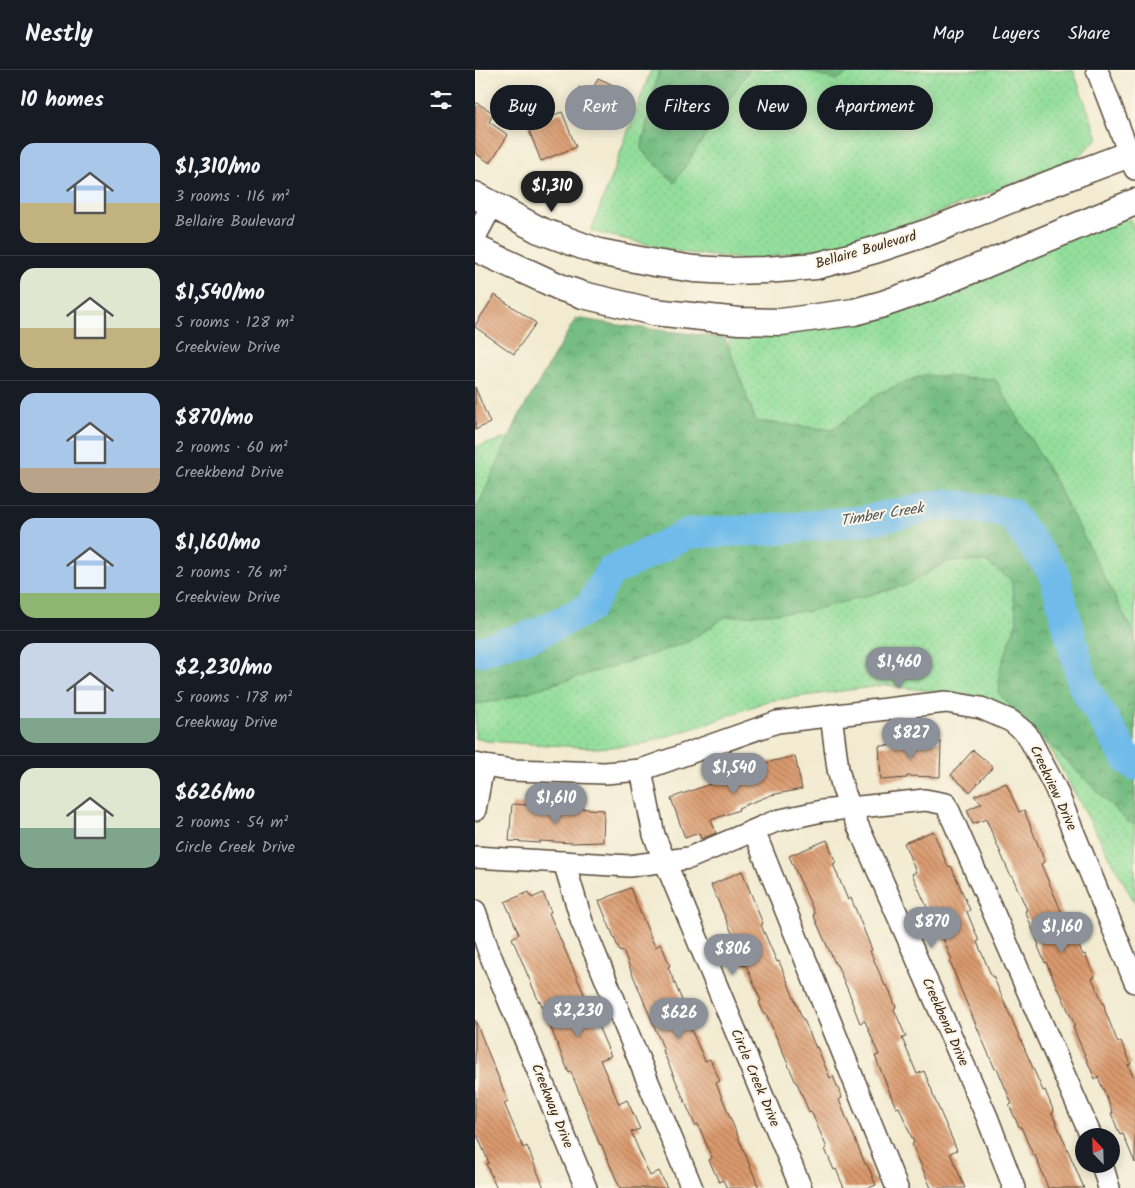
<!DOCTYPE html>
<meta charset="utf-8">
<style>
body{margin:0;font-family:Kalam,sans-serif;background:#242831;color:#f1f3f6;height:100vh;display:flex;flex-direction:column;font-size:19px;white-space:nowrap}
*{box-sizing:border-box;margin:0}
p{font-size:16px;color:#9ea1a6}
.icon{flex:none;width:28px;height:28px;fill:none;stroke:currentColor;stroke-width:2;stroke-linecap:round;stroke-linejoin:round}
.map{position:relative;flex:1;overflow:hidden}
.panel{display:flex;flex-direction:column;background:#171b24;width:475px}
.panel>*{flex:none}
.top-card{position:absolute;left:15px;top:15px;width:475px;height:45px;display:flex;gap:10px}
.needle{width:32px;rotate:337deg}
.tools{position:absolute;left:600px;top:1058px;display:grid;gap:10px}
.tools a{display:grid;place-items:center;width:45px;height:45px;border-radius:50%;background:#171b24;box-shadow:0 2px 12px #0003;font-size:25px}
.price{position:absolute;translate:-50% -42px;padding:0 11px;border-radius:18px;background:#8c9099;color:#fff;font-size:16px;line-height:32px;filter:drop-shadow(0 1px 2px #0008)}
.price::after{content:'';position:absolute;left:50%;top:30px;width:15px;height:11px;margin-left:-8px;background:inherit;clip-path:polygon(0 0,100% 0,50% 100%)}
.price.current{background:#222;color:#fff}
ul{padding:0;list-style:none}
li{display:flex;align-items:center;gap:15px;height:125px;padding:0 20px}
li+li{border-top:1px solid #363941}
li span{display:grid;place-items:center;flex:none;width:140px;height:100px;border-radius:15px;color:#555}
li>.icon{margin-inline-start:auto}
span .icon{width:60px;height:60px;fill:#fffc;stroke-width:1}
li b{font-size:21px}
h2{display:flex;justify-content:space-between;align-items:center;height:60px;padding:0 20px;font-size:21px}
.chip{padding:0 18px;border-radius:22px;background:#171b24;box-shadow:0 2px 12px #0003;font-size:18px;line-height:45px}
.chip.current{background:#8c9099;color:#fff}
header{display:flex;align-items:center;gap:30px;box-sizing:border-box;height:70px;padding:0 25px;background:#171b24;border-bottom:1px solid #363941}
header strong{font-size:24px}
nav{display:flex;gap:28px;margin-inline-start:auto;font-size:18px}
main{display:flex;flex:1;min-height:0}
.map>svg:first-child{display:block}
</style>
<header>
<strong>Nestly</strong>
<nav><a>Map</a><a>Layers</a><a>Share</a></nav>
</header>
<main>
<section class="panel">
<h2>10 homes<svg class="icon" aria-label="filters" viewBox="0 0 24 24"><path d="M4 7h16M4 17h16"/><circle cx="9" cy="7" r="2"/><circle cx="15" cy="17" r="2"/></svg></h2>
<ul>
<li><span style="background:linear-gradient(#a9c7e8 60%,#c2b280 0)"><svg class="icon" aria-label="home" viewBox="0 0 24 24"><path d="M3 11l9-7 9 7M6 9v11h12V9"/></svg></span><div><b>$1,310/mo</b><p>3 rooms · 116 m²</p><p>Bellaire Boulevard</p></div></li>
<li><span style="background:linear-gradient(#dfe7d0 60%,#c2b280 0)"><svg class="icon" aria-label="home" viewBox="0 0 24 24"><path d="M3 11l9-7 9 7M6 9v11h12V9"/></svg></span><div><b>$1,540/mo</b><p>5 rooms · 128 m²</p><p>Creekview Drive</p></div></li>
<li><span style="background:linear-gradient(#a9c7e8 75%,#b9a48a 0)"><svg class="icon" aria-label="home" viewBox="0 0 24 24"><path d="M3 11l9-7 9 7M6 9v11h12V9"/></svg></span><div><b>$870/mo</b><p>2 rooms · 60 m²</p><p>Creekbend Drive</p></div></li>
<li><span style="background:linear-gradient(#a9c7e8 75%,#8fb573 0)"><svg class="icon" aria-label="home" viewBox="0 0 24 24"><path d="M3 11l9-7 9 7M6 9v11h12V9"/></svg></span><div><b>$1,160/mo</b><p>2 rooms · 76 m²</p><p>Creekview Drive</p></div></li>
<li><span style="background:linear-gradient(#c9d6e8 75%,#7fa58c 0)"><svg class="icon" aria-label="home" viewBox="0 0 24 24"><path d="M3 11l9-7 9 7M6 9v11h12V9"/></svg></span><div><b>$2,230/mo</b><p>5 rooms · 178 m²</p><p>Creekway Drive</p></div></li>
<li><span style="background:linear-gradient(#dfe7d0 60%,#7fa58c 0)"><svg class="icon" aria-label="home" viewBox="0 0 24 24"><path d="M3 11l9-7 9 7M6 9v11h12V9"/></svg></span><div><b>$626/mo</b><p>2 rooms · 54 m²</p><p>Circle Creek Drive</p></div></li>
</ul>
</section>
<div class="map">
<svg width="660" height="1118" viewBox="0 0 660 1118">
<defs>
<pattern id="grass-dots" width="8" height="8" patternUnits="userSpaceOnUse" patternTransform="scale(1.25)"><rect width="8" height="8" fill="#93de9b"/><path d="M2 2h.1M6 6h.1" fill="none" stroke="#80bf85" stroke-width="1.8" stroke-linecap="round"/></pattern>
<pattern id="forest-crowns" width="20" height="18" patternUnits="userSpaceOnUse" patternTransform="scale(1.25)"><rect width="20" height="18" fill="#76bd83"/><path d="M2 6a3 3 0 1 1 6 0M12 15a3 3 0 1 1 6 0" fill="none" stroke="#629a6b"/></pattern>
<pattern id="building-back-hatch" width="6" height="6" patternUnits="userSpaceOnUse" patternTransform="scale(1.25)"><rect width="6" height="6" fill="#da9a6e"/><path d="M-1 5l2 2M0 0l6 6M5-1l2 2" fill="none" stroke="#b27e5a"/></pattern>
</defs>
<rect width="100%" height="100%" fill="#fcf5e5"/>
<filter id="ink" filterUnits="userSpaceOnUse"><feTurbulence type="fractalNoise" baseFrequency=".02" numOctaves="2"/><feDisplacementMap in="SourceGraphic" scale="10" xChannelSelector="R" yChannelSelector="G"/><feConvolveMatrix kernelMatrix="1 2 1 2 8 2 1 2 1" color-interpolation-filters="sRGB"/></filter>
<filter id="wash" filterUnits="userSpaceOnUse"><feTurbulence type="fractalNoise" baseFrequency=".0096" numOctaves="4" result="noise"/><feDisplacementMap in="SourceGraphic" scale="20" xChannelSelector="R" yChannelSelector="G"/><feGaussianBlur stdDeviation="1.12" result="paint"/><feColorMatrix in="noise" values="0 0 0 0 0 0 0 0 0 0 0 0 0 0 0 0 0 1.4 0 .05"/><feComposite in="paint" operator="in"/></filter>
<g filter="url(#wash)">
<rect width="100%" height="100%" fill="#f2ebd1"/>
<g fill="url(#grass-dots)" stroke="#67845c">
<polygon points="176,0 598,0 623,68 602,88 392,171 275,190 205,182 116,161"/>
<polygon points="654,146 660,161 660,833 575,678 521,630 412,615 292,631 235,653 164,675 122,678 11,671 0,668 0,377 43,365 251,331 255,259 295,260"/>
</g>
<g fill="url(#forest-crowns)" stroke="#587450">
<polygon points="185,0 274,0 199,113 166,80 182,7"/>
<polygon points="326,0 378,0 361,10"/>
<polygon points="101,248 143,255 250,268 281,351 358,360 404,323 448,305 520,309 578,407 660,566 660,755 651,750 524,624 525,599 542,551 536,510 512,492 473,491 432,515 334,541 250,547 215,571 178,584 23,631 0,634 0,442 44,346"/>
</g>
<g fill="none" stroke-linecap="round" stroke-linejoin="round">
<polyline stroke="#70bbe9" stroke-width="31" points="0,581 5,581 61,564 114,538 135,502 214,463 290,460 388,451 471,434 535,443 579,503 609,617 653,690 660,695"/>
</g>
<g id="blocks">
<g fill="url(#building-back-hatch)">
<polygon points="123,8 149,20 134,51 97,34 104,17 116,23"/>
<polygon points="0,32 19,43 14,52 33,65 15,93 0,83"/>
<polygon points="87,42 101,77 66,91 52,55"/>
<polygon points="20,225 61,253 39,284 0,257 0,255"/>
<polygon points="0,317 15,353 0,360"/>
<polygon points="440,671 466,672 465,707 432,706 432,708 406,710 404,676 440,674"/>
<polygon points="498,680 518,697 495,722 476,705"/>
<polygon points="320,686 327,719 296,725 263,738 264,740 236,750 241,763 226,769 224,763 210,768 196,728 252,708 294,692"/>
<polygon points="531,713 544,742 549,740 570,792 566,794 593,857 595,856 608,885 610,884 620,907 617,908 630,937 629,938 643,973 646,971 656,994 653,995 660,1011 660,1093 648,1064 645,1065 636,1043 638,1043 623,1007 620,1009 598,957 600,956 585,922 584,922 571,892 570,893 563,876 564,875 550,841 552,840 537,806 536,807 511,749 498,754 492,740 507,733 499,726"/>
<polygon points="37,734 129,740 128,772 97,773 65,771 65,773 34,771"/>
<polygon points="458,761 473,797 476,796 495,840 492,842 504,871 502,872 517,907 518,906 568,1021 570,1020 579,1042 577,1043 609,1118 573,1118 560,1085 558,1085 546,1057 544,1057 534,1035 537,1034 522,998 520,999 486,920 475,891 477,890 462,854 460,855 437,804 441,802 429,773"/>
<polygon points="352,770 361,793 358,794 373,830 376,828 397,880 395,881 410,916 412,915 421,937 419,939 431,967 427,968 442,1004 449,1001 458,1023 457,1023 482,1080 475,1083 490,1118 456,1118 437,1074 439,1073 424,1037 421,1038 400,986 404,985 390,951 385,953 376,930 377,930 362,895 361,895 348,867 338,844 340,844 314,786"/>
<polygon points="267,801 288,854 286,855 302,892 304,891 328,950 329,950 341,978 342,977 355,1008 358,1006 367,1028 364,1030 390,1094 392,1094 401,1115 394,1118 369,1118 361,1099 359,1100 350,1079 352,1078 336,1041 334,1042 322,1013 321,1013 291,943 289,944 284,932 286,931 271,895 268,896 259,873 261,872 236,815"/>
<polygon points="155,818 180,877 186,874 195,896 193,897 217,954 214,955 230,991 235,989 245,1011 241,1013 284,1118 252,1118 248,1110 244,1112 234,1090 237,1088 223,1054 220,1055 188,981 189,980 148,881 145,882 124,831"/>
<polygon points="54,822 57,828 68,823 76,842 74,843 136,986 125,990 144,1034 152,1030 165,1059 156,1062 175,1106 184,1101 192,1118 145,1118 126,1074 125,1075 113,1046 114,1046 96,1002 94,1003 65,931 64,932 37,868 44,864 30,832"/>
<polygon points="0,950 33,1031 29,1033 48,1078 52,1076 69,1118 22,1118 11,1094 14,1093 0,1060"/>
</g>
</g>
</g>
<g filter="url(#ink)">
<use href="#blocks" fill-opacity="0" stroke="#564739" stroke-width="1"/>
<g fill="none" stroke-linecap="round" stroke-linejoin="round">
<g stroke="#564739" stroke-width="24">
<g id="minor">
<polyline points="622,0 660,99"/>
<polyline points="0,167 17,135"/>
<polyline points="356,645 363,699 368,719 379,747 512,1047 539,1118"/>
<polyline points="0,694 8,696 37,700 130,703 166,700 302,652 471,632 506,638 536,651 552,664 580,717 660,912"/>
<polyline points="166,700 179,765 326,1118"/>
<polyline points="0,740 8,696"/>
<polyline points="279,761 422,1118"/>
<polyline points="0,787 154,796 214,788 301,751 347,741 450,730 471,734 616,1066"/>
<polyline points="89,792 107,852 217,1118"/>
<polyline points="0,841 14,882 111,1118"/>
<polyline points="627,1094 634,1118"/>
</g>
</g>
<g stroke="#564739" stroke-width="29">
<g id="major">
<polyline points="0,125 64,160 124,182 180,193 219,199 254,201 291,200 341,196 400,180 454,162 577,113 660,82"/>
<polyline points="0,178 87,218 108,225 179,242 264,251 306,252 379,242 408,234 451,219 660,132"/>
</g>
</g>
<use href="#minor" stroke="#fff" stroke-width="21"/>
<use href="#major" stroke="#fff" stroke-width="26"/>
</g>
</g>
<g text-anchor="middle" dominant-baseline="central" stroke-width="4" stroke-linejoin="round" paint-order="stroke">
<g font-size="14" fill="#3b2a1e" stroke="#fcf5e5">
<text transform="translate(391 180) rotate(-16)">Bellaire Boulevard</text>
<text transform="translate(578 718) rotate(65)">Creekview Drive</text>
<text transform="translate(470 952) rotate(66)">Creekbend Drive</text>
<text transform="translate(280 1008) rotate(67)">Circle Creek Drive</text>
<text transform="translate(77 1036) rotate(68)">Creekway Drive</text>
</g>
<g font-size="15" font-style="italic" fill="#4b565b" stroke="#fcf5e5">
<text transform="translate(407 445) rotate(-9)">Timber Creek</text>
</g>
</g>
</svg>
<div class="tools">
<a><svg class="needle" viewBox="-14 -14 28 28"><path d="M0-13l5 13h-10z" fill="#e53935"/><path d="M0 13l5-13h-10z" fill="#9ea1a6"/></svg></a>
</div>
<b class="price current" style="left:77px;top:143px">$1,310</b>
<b class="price" style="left:424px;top:619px">$1,460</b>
<b class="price" style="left:436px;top:690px">$827</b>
<b class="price" style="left:259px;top:725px">$1,540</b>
<b class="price" style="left:81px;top:755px">$1,610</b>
<b class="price" style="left:457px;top:879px">$870</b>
<b class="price" style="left:587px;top:884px">$1,160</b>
<b class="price" style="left:258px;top:906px">$806</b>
<b class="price" style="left:103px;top:968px">$2,230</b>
<b class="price" style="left:204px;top:970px">$626</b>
<div class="top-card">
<a class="chip">Buy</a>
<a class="chip current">Rent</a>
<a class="chip">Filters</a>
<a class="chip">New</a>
<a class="chip">Apartment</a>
</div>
</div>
</main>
